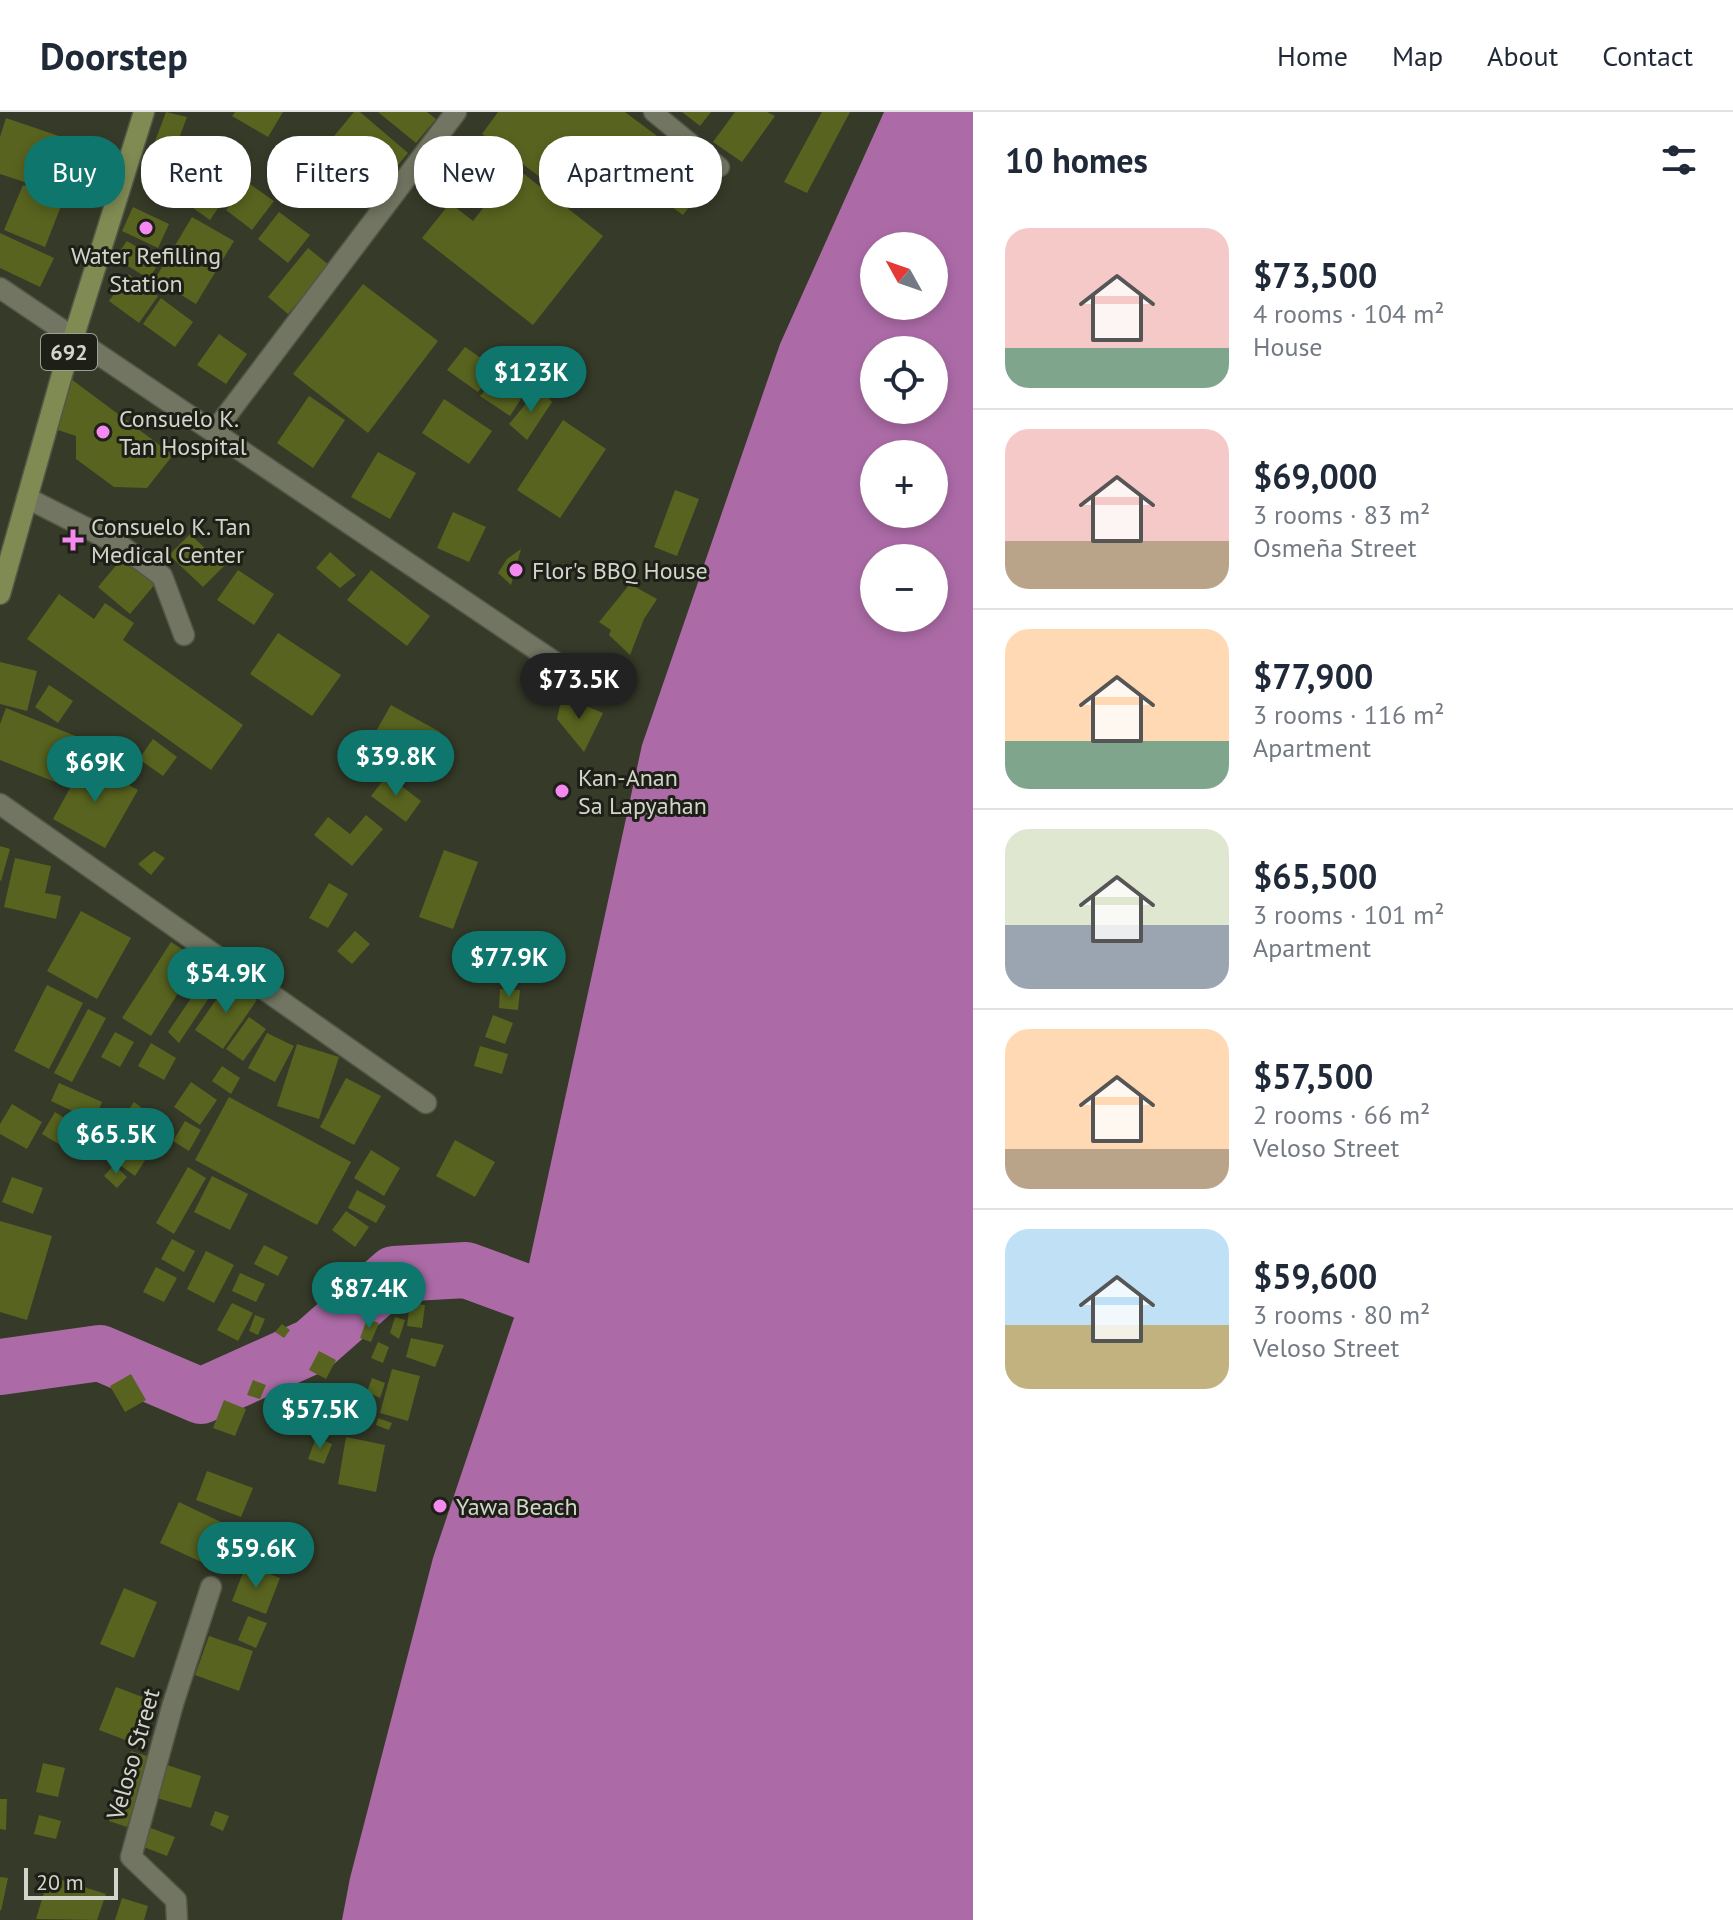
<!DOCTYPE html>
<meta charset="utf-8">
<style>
body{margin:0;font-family:"PT Sans",sans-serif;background:#f6f6f7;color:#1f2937;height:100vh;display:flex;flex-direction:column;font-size:30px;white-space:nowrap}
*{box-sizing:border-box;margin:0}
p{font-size:26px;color:#747a83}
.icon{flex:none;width:44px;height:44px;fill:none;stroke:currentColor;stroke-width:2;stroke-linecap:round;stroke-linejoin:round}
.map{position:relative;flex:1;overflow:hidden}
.drawer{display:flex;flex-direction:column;background:#fff;width:760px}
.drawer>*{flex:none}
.banner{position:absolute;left:24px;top:24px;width:760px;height:72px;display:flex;gap:16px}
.needle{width:52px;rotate:310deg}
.controls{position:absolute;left:860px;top:120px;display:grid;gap:16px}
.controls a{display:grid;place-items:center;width:88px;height:88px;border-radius:50%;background:#fff;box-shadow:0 4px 12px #0003;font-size:40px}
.scale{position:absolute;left:24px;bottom:20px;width:94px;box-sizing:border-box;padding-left:8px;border:4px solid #d2d5ca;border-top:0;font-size:22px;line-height:28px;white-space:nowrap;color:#d2d5ca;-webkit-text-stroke:6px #1e2018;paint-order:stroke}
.price{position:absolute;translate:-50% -68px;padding:0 18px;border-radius:28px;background:#0f766e;color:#fff;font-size:26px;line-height:52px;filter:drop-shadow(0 2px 4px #0008)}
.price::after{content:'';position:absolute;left:50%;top:48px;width:24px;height:18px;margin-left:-12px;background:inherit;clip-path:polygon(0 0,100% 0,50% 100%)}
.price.on{background:#222;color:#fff}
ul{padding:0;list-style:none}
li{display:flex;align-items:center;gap:24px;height:200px;padding:0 32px}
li+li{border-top:2px solid #e0e1e3}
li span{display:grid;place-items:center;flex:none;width:224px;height:160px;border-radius:24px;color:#555}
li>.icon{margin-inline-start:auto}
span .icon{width:96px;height:96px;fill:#fffc;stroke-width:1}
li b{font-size:34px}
h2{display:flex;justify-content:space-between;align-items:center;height:96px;padding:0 32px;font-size:34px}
.tag{padding:0 28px;border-radius:32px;background:#fff;box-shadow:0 4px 12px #0003;font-size:28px;line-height:72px}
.tag.on{background:#0f766e;color:#fff}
header{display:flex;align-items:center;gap:48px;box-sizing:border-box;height:112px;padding:0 40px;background:#fff;border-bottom:2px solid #e0e1e3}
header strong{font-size:38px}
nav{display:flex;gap:44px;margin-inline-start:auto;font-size:28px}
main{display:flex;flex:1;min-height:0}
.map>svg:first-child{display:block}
</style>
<header>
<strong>Doorstep</strong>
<nav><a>Home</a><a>Map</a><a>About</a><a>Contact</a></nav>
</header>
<main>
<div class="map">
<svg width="973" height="1808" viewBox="0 0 973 1808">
<rect width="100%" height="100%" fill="#363a28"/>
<path fill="#ac6ba7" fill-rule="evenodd" d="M884 0H973V1808H342L350 1766 433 1446 523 1179 642 633 780 232ZM874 134H934V194H874ZM874 238H934V298H874ZM874 342H934V402H874ZM874 446H934V506H874Z"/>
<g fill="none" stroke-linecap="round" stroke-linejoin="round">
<polyline stroke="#ac6ba7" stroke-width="56" points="0,1255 100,1241 201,1284 312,1234 394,1162 466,1158 523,1179"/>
</g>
<g fill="#58631f">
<polygon points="166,0 187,5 174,40 154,32"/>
<polygon points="235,0 283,0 268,25 232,4"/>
<polygon points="354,0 360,0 408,41 382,72 330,29"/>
<polygon points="378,0 427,0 436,7 416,31"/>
<polygon points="498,0 625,0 673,36 635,88 602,63 579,94 482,22"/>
<polygon points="682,0 711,0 700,14"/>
<polygon points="735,0 767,0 775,4 742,50 713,30"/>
<polygon points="822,0 850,0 807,81 784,70"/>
<polygon points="6,6 94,36 77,87 0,62 0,25"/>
<polygon points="694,51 712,64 683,103 665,90"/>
<polygon points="515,55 603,124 533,213 422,126 450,91 473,109"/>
<polygon points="206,62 230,78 210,108 186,91"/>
<polygon points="247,70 274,89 252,118 226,98"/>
<polygon points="23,73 63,89 45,135 4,118"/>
<polygon points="133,95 169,112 158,136 122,119"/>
<polygon points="279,100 310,123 288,151 258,127"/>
<polygon points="192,105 234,129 196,192 155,167"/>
<polygon points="0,121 54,146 40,175 0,156"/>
<polygon points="127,129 160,149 149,167 115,146"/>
<polygon points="308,136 329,153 288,202 268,185"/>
<polygon points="128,162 158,184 139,211 109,189"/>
<polygon points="363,172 438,229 368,321 293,262"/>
<polygon points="161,186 193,210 175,235 143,212"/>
<polygon points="219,222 247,242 226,272 197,253"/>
<polygon points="77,235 94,247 85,259 72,251"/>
<polygon points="465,235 497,257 478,280 447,258"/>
<polygon points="504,258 526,279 510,304 480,284"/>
<polygon points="67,264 173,343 147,376 114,375 76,347 76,324 52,316"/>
<polygon points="540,275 552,290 527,328 509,312"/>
<polygon points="309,284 345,308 313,356 277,331"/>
<polygon points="444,287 492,319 469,352 422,321"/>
<polygon points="563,308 606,337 560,406 517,378"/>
<polygon points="378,340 416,361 390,407 351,385"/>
<polygon points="675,378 699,387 677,444 654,435"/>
<polygon points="453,400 486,415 469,450 437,436"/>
<polygon points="190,422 224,454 203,475 169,443"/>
<polygon points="521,437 511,473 498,461 507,447"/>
<polygon points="330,440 356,463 340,476 316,456"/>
<polygon points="124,444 156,471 130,502 98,475"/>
<polygon points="238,458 274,482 254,513 217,488"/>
<polygon points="371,458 430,504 407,534 347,488"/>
<polygon points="630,472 657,487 644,507 630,543 609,523 611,518 599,510"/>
<polygon points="59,482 94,507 105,491 134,511 123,528 243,613 211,658 27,527"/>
<polygon points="278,521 341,563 312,604 250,562"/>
<polygon points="0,550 37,559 27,599 0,592"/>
<polygon points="49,573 73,589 58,611 35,595"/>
<polygon points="562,584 603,601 584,640 557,607"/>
<polygon points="391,593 440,620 415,663 367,635"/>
<polygon points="6,596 78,625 60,672 0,648 0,612"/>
<polygon points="153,627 177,645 163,664 139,647"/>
<polygon points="85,649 138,678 105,736 53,707"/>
<polygon points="387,663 421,689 406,710 371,684"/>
<polygon points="366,703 383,717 352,754 314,723 328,705 350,722"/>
<polygon points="0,734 10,737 1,769 0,768"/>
<polygon points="444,738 478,750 453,817 419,805"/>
<polygon points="154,739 165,746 151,763 138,752"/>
<polygon points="15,746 51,754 45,781 61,784 56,807 4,795"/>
<polygon points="329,771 348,782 328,816 309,806"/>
<polygon points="81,799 131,826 97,887 47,859"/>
<polygon points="355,819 370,832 352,852 337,839"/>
<polygon points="535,820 554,824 551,842 531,840"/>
<polygon points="171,830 199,848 151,924 122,906"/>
<polygon points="229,869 257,888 223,937 195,918"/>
<polygon points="202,870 214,878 179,931 168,920"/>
<polygon points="47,873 83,891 49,957 14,939"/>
<polygon points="500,877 520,878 518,898 499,896"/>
<polygon points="88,897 106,906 72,970 54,961"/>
<polygon points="493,903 513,911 505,932 485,925"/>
<polygon points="249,905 266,917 243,949 226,937"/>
<polygon points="115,920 134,930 120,955 101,945"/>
<polygon points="267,921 294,934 275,970 248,956"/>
<polygon points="151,931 176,946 164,968 138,954"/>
<polygon points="297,932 339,945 319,1007 277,994"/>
<polygon points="480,934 508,942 502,962 474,954"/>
<polygon points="222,954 240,966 231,982 212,969"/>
<polygon points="346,966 381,984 354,1033 320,1015"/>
<polygon points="191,970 217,988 200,1013 174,995"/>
<polygon points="59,971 102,990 94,1009 51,989"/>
<polygon points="229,985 351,1050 317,1113 195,1048"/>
<polygon points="134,990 151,1003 134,1025 117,1013"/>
<polygon points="12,992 42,1010 27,1037 0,1022 0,1012"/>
<polygon points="55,1000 80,1016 67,1037 42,1022"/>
<polygon points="185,1009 201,1018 189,1039 173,1029"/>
<polygon points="455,1028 495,1050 475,1085 436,1064"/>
<polygon points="134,1031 149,1042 135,1064 120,1053"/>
<polygon points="371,1038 400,1056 384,1084 354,1066"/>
<polygon points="114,1053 127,1065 117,1076 104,1064"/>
<polygon points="188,1055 206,1066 174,1122 156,1111"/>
<polygon points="212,1064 248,1082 230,1118 194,1100"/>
<polygon points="12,1065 43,1076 33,1102 2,1090"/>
<polygon points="357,1078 386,1094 376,1111 348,1096"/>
<polygon points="346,1099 369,1115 355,1135 332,1118"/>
<polygon points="0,1109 52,1124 27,1208 0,1200"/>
<polygon points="172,1127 195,1139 184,1160 161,1147"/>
<polygon points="264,1133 288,1145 278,1164 254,1152"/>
<polygon points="206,1139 234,1153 214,1191 187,1177"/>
<polygon points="156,1155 177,1166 164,1190 143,1180"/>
<polygon points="240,1161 265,1172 256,1190 232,1179"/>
<polygon points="232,1191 253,1201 238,1229 217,1218"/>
<polygon points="410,1191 425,1193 422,1216 407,1214"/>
<polygon points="255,1203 265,1207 258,1223 249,1219"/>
<polygon points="395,1205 405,1208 399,1227 390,1221"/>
<polygon points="367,1207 379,1211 371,1230 360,1226"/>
<polygon points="282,1212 290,1218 284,1226 275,1220"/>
<polygon points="411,1226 444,1233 435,1255 406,1245"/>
<polygon points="378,1230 389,1235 383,1251 371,1246"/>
<polygon points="319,1239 336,1248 326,1267 309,1258"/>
<polygon points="392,1257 420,1264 408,1309 380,1301"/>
<polygon points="131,1262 146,1288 125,1300 110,1274"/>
<polygon points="372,1266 385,1271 380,1286 367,1280"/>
<polygon points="253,1268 266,1273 260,1287 247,1283"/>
<polygon points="287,1284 299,1289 295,1299 283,1294"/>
<polygon points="224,1288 246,1297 235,1324 213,1316"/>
<polygon points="378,1306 392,1311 389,1318 376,1313"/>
<polygon points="346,1325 385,1333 376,1380 338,1372"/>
<polygon points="316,1326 332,1332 324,1352 308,1347"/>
<polygon points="207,1359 253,1376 241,1405 196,1388"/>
<polygon points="179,1390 242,1420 223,1460 160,1431"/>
<polygon points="246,1453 280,1466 266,1502 232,1489"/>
<polygon points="124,1476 157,1490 134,1546 100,1532"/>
<polygon points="248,1504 267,1511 256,1536 238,1528"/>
<polygon points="209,1524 253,1539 239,1579 195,1563"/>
<polygon points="116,1575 153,1589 136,1632 99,1618"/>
<polygon points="131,1639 150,1645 127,1715 109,1709"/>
<polygon points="43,1651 65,1656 58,1685 36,1680"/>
<polygon points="167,1653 201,1664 191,1696 157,1686"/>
<polygon points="0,1687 7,1687 6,1718 0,1717"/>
<polygon points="215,1699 229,1704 223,1719 210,1713"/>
<polygon points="39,1703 61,1709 56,1727 34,1722"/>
<polygon points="148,1715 175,1725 167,1744 141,1734"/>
<polygon points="49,1764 106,1782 97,1808 36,1807"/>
<polygon points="0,1765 8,1766 1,1799 0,1798"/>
<polygon points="122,1786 148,1794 144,1808 115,1808"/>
</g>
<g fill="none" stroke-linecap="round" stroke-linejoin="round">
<g stroke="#535748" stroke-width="21">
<polyline id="service" points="653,0 720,55"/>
</g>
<g stroke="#535748" stroke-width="23">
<g id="minor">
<polyline points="0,176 571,561 599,577"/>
<polyline points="214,320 456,0"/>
<polyline points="27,386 120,433 162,464 184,523"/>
<polyline points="0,692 426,991"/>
<polyline points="177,1808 176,1788 131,1745 173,1592 211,1475"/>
</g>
</g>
<g stroke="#535748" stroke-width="23">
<polyline id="primary" points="0,482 63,259 144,0"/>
</g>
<use href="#service" stroke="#717561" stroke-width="18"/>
<use href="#minor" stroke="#717561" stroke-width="20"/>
<use href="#primary" stroke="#808b53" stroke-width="20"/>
</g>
<g fill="#f589ef" stroke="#1e2018" stroke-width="3">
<circle cx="146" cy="116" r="8"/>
<circle cx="103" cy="320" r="8"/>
<path d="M69 416h8v8h8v8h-8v8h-8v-8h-8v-8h8z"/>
<circle cx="516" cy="458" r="8"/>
<circle cx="562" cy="679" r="8"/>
<circle cx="440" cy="1394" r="8"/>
</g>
<g text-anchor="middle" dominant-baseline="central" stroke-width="6" stroke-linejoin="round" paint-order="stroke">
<rect fill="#1e2018" stroke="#9c9f95" stroke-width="2" x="41" y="222" width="56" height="36" rx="6"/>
<g font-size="22" font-weight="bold" fill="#d2d5ca">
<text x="69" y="240">692</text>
</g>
<g font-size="24" fill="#d2d5ca" stroke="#1e2018" text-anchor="start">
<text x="146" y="143" text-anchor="middle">Water Refilling<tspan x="146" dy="28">Station</tspan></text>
<text x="119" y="306">Consuelo K.<tspan x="119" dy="28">Tan Hospital</tspan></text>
<text x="91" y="414">Consuelo K. Tan<tspan x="91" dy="28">Medical Center</tspan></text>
<text x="532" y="458">Flor's BBQ House</text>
<text x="578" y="665">Kan-Anan<tspan x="578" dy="28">Sa Lapyahan</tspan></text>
<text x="456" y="1394">Yawa Beach</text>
</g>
<g font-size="24" fill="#d2d5ca" stroke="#1e2018">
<text transform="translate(133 1642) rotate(-74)">Veloso Street</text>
</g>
</g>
</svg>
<div class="controls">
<a><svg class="needle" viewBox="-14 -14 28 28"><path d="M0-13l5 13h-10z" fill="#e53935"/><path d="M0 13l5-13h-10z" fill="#747a83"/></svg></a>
<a><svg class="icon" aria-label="locate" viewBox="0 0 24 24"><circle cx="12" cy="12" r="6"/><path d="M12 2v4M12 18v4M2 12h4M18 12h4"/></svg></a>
<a>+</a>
<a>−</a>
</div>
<div class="scale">20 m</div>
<b class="price" style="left:531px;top:302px">$123K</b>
<b class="price on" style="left:579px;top:609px">$73.5K</b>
<b class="price" style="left:396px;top:686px">$39.8K</b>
<b class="price" style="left:95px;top:692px">$69K</b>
<b class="price" style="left:509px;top:887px">$77.9K</b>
<b class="price" style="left:226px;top:903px">$54.9K</b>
<b class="price" style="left:116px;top:1064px">$65.5K</b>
<b class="price" style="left:369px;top:1218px">$87.4K</b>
<b class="price" style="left:320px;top:1339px">$57.5K</b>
<b class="price" style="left:256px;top:1478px">$59.6K</b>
<div class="banner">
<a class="tag on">Buy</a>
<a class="tag">Rent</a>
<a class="tag">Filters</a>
<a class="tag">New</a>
<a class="tag">Apartment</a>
</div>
</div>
<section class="drawer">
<h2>10 homes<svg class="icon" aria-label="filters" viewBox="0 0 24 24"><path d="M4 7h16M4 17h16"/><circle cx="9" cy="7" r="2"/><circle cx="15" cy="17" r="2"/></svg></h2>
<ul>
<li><span style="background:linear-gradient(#f6c9c9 75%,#7fa58c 0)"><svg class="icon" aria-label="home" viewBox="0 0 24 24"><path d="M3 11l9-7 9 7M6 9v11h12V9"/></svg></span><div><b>$73,500</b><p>4 rooms · 104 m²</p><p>House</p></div></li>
<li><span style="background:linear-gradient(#f6c9c9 70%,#b9a48a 0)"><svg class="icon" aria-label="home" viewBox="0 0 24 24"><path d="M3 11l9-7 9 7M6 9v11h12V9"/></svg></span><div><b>$69,000</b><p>3 rooms · 83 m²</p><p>Osmeña Street</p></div></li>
<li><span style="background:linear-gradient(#ffd9b3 70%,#7fa58c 0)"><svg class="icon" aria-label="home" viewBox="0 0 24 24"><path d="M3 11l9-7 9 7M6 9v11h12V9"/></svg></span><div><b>$77,900</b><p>3 rooms · 116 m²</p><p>Apartment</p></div></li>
<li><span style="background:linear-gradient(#dfe7d0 60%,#9aa5b1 0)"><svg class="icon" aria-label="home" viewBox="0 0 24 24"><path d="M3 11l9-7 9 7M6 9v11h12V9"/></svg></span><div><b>$65,500</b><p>3 rooms · 101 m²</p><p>Apartment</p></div></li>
<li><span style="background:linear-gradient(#ffd9b3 75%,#b9a48a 0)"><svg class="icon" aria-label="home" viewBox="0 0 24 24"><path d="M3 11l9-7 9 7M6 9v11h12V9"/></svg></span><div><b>$57,500</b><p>2 rooms · 66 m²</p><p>Veloso Street</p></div></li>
<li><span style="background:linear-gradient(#bfe0f5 60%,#c2b280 0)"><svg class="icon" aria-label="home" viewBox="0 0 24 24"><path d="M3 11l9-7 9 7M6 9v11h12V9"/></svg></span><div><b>$59,600</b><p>3 rooms · 80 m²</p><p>Veloso Street</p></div></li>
</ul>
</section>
</main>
